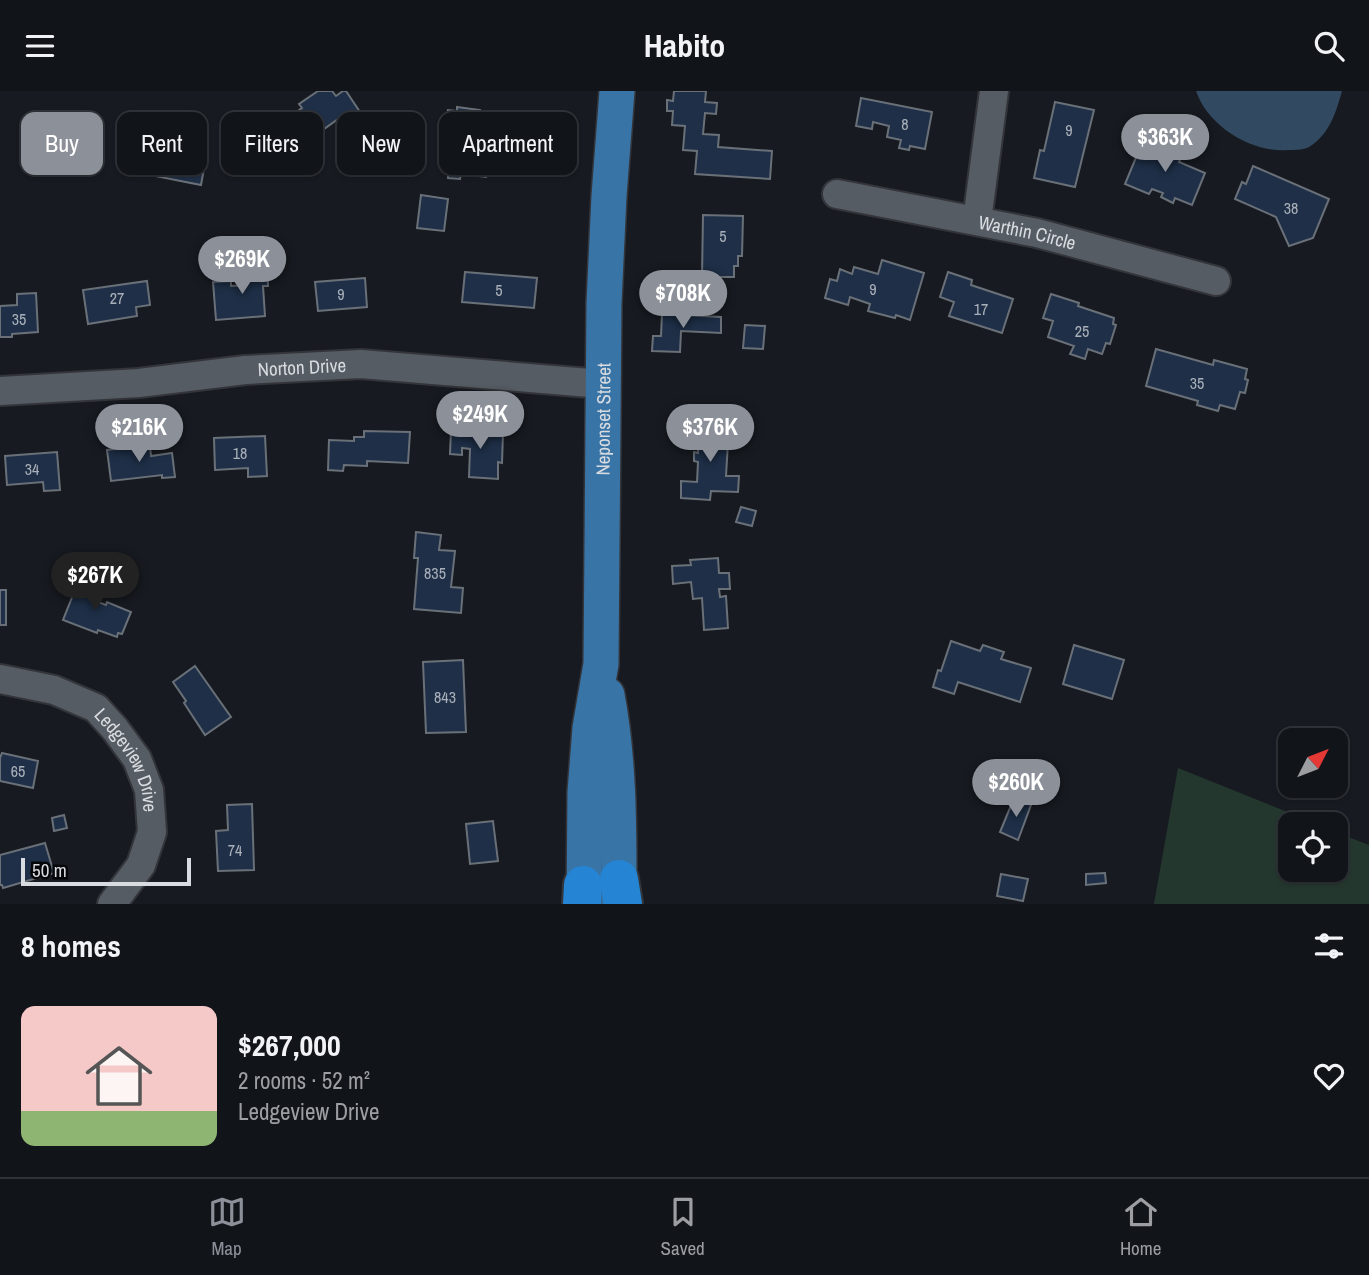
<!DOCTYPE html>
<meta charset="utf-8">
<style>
body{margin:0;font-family:"Archivo Narrow",sans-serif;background:#1e2126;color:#f1f3f6;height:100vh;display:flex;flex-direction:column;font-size:26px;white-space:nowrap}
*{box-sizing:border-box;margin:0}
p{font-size:23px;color:#9c9ea2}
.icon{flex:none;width:38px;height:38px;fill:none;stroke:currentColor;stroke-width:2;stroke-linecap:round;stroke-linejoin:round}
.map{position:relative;height:813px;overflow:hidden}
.details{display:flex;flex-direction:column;background:#111419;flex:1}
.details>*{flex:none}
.banner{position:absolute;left:21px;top:21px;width:700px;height:63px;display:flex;gap:14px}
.needle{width:46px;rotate:48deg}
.fabs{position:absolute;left:1278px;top:637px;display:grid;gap:14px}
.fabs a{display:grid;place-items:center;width:70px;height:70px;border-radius:14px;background:#111419;box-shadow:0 2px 5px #0004,0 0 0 2px #303338;font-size:35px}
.scale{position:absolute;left:21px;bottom:18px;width:170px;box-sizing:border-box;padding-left:7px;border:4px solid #d8dbdf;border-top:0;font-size:19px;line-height:24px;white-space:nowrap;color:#d8dbdf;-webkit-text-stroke:5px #050608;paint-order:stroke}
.price{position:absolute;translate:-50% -60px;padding:0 16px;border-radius:24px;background:#8c9099;color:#fff;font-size:23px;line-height:46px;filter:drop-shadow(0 2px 4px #0008)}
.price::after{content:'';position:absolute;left:50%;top:42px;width:21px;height:16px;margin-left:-10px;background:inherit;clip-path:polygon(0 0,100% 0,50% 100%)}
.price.current{background:#222;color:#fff}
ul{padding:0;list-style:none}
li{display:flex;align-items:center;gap:21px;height:175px;padding:0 21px}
li span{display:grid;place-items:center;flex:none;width:196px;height:140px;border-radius:14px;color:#555}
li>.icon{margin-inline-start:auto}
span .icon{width:84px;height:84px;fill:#fffc;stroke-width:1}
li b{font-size:30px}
h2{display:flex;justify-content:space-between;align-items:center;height:84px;padding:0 21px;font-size:30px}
.chip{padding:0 24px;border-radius:14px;background:#111419;box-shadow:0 2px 5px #0004,0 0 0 2px #303338;font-size:24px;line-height:63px}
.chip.current{background:#8c9099;color:#fff}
header{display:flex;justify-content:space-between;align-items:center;height:91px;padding:0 21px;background:#111419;font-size:32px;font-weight:800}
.menu{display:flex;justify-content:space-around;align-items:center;height:98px;border-top:2px solid #303338;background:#111419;font-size:19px;color:#9c9ea2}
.menu a{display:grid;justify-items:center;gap:4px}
.menu .current{color:#8c9099}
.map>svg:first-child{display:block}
</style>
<header><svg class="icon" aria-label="menu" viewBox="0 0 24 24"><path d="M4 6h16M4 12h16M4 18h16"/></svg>Habito<svg class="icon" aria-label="search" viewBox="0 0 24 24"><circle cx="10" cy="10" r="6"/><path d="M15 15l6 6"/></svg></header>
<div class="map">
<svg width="1369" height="813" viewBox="0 0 1369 813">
<rect width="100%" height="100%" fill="#171b21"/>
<polygon fill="#24372e" points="1178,677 1317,733 1290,733 1290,779 1335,779 1335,741 1369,754 1369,813 1154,813"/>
<path fill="#324a61" d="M1196 0H1342C1336 21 1330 43 1309 56 1303 59 1295 59 1288 59 1251 62 1208 35 1196 0Z"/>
<g fill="#1e2f47" stroke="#6a7078" stroke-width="2">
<polygon points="318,0 332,0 336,5 343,0 346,0 362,24 347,35 341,26 296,58 279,33 302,17 299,13"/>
<polygon points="674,0 706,0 705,11 717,12 716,23 705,22 703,43 719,44 718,56 772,60 770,88 695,83 697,60 683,59 685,35 672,34 673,20 667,20 667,9 673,10"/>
<polygon points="861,7 932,21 925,58 910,55 909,59 899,57 901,49 887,46 889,35 873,31 872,38 856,35"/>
<polygon points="1055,11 1094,19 1075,96 1034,87 1040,59 1044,60"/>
<polygon points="457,16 480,19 479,23 504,26 501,43 491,42 486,86 461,83 460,88 448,87 454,37 446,36 448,19 457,20"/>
<polygon points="33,30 65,37 66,32 90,37 80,83 54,77 56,70 43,68 41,79 23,75"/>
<polygon points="142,48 179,55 180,50 208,55 201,94 135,81"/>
<polygon points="1171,49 1186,55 1179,71 1205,82 1192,114 1175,107 1173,112 1161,106 1163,102 1152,98 1149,103 1125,93 1142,52 1166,62"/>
<polygon points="1253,75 1329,108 1313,147 1289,155 1276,126 1235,108 1242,91 1246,93"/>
<polygon points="421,104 448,108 444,140 417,137"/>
<polygon points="703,124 743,125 742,165 738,165 738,175 734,175 734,186 702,186"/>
<polygon points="882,169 924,182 910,229 896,224 895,227 868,220 870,213 850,206 848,214 825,207 830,188 837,190 840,178 852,183 854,176 878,183"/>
<polygon points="267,173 268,195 263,195 265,225 216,229 213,191 231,190 231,195 247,194 245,175"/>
<polygon points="465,181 537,187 534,217 462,211"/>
<polygon points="948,181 972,189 971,194 1013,208 1002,242 949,225 954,211 940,206"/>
<polygon points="365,187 367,216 318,220 315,191"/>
<polygon points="147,190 150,214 136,216 137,225 88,233 83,199"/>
<polygon points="36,202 38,241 12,243 12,246 0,246 0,215 17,214 17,203"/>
<polygon points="1051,203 1079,212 1078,215 1114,227 1113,233 1116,234 1110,253 1106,252 1102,263 1088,258 1085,268 1070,263 1074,255 1048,246 1053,230 1043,227"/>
<polygon points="662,223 721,226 721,242 681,240 680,261 652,260 653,245 661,245"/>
<polygon points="745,234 765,235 763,258 743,257"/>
<polygon points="1156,258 1213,274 1214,269 1247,278 1245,288 1248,289 1245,302 1240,301 1235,318 1220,314 1218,320 1197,314 1198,310 1146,295"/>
<polygon points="693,333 729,335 726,385 739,385 738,401 711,400 710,409 681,407 681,390 697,391 698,371 694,370 694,361 698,362 698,354 692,354"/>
<polygon points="451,339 503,342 502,372 498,371 498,388 469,386 470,358 462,357 462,364 450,363"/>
<polygon points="364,340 410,341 408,372 367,370 367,375 344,374 343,380 328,379 329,349 354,350 354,346 364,346"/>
<polygon points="265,345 267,385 248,386 248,377 215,379 214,347"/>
<polygon points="150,354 151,365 172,362 175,386 162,387 162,384 111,390 107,359"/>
<polygon points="57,361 60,399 44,400 43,391 7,394 5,365"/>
<polygon points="741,416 756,420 752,435 736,431"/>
<polygon points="416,441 441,444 439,459 455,460 451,496 463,497 461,522 414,518 418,467 414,467"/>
<polygon points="718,467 719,482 729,482 730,498 719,498 720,506 726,505 728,537 704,539 702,507 693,508 691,491 673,493 672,475 691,474 690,469"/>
<polygon points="79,489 97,496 92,509 106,514 107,511 131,521 122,543 118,542 117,546 98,539 97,542 63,529"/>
<rect x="0" y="499" width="6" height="35"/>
<polygon points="951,550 980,560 983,554 1004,561 1001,568 1031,577 1020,611 958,591 954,603 933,596 938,579 941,580"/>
<polygon points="1074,554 1124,569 1112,608 1063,593"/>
<polygon points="463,569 466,641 426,642 423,571"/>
<polygon points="195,575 231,626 205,644 184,612 186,610 173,591"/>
<polygon points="2,662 38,670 33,697 0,690 0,667"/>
<polygon points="1014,707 1031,714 1018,749 1000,741"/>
<polygon points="252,713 254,779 218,780 216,740 228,739 227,714"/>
<polygon points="64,724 67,737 54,740 52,727"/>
<polygon points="493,730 498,770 470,773 466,733"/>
<polygon points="45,752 54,782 3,797 2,794 0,794 0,764"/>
<polygon points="1105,782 1106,792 1086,794 1086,783"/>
<polygon points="1001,783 1028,788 1023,810 997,805"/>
</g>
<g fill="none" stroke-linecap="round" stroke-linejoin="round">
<g stroke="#33353a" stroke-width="32">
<g id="minor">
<path id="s1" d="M837 103 1037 142 1216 190"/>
<polyline points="977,130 994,0"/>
<path id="s2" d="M0 300 139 292 245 279 361 273 602 293"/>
<path id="s3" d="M0 588 54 599 96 617 115 638 137 668 149 699 152 741 141 774 112 813"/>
</g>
</g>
<g stroke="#33353a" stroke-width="38">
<g id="major">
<path d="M607 604C620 673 619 743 619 813"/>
<path id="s4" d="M584 813 585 701 590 637 601 573 604 212 609 105 617 0"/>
</g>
</g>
<g stroke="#33353a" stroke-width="42">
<g id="highway">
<polyline points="619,788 623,813"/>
<polyline points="582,813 583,794"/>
</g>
</g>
<use href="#minor" stroke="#565c63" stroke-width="28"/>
<use href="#major" stroke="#3974a6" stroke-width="35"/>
<use href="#highway" stroke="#2584d3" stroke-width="38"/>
</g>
<g text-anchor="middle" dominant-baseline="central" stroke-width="5" stroke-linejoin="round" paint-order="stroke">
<g font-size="16" fill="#aab0b9">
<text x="905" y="33">8</text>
<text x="1069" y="39">9</text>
<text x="1291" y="117">38</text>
<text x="723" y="145">5</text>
<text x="873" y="198">9</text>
<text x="499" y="199">5</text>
<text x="341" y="203">9</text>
<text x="117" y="207">27</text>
<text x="981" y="218">17</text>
<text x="19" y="228">35</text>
<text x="1082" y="240">25</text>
<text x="1197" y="292">35</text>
<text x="240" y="362">18</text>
<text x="32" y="378">34</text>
<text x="435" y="482">835</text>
<text x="445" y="606">843</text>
<text x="18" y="680">65</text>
<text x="235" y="759">74</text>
</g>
<g font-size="19" fill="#d8dbdf" stroke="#050608">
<text stroke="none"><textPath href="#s1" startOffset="194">Warthin Circle</textPath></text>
<text stroke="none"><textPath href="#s2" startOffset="303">Norton Drive</textPath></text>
<text stroke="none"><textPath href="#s4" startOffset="486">Neponset Street</textPath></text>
<text stroke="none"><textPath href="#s3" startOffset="163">Ledgeview Drive</textPath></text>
</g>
</g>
</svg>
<div class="fabs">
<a><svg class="needle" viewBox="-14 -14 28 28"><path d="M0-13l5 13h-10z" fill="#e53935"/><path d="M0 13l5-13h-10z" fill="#9c9ea2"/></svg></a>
<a><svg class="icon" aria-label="locate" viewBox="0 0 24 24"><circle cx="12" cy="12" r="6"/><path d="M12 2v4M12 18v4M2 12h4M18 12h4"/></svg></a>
</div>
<div class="scale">50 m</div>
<b class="price" style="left:1165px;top:83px">$363K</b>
<b class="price" style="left:242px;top:205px">$269K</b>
<b class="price" style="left:683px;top:239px">$708K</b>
<b class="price" style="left:480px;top:360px">$249K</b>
<b class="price" style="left:139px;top:373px">$216K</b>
<b class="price" style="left:710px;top:373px">$376K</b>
<b class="price current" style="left:95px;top:521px">$267K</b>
<b class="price" style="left:1016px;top:728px">$260K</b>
<div class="banner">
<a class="chip current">Buy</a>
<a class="chip">Rent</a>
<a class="chip">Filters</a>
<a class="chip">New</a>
<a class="chip">Apartment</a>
</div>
</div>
<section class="details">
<h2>8 homes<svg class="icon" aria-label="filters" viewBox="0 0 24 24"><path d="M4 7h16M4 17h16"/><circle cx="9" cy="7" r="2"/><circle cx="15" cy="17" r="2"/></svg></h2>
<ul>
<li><span style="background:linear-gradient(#f6c9c9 75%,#8fb573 0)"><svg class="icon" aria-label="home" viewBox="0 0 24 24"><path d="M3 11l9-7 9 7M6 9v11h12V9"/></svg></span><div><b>$267,000</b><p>2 rooms · 52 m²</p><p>Ledgeview Drive</p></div><svg class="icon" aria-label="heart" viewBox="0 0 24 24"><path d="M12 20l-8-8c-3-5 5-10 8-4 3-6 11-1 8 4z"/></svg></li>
</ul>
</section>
<nav class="menu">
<a class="current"><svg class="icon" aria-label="map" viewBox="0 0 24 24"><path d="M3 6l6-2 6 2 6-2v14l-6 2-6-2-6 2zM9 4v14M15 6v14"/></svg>Map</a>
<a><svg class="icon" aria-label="saved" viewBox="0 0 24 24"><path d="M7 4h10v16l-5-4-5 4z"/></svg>Saved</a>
<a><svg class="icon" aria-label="home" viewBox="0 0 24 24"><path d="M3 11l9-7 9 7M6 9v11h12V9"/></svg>Home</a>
</nav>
